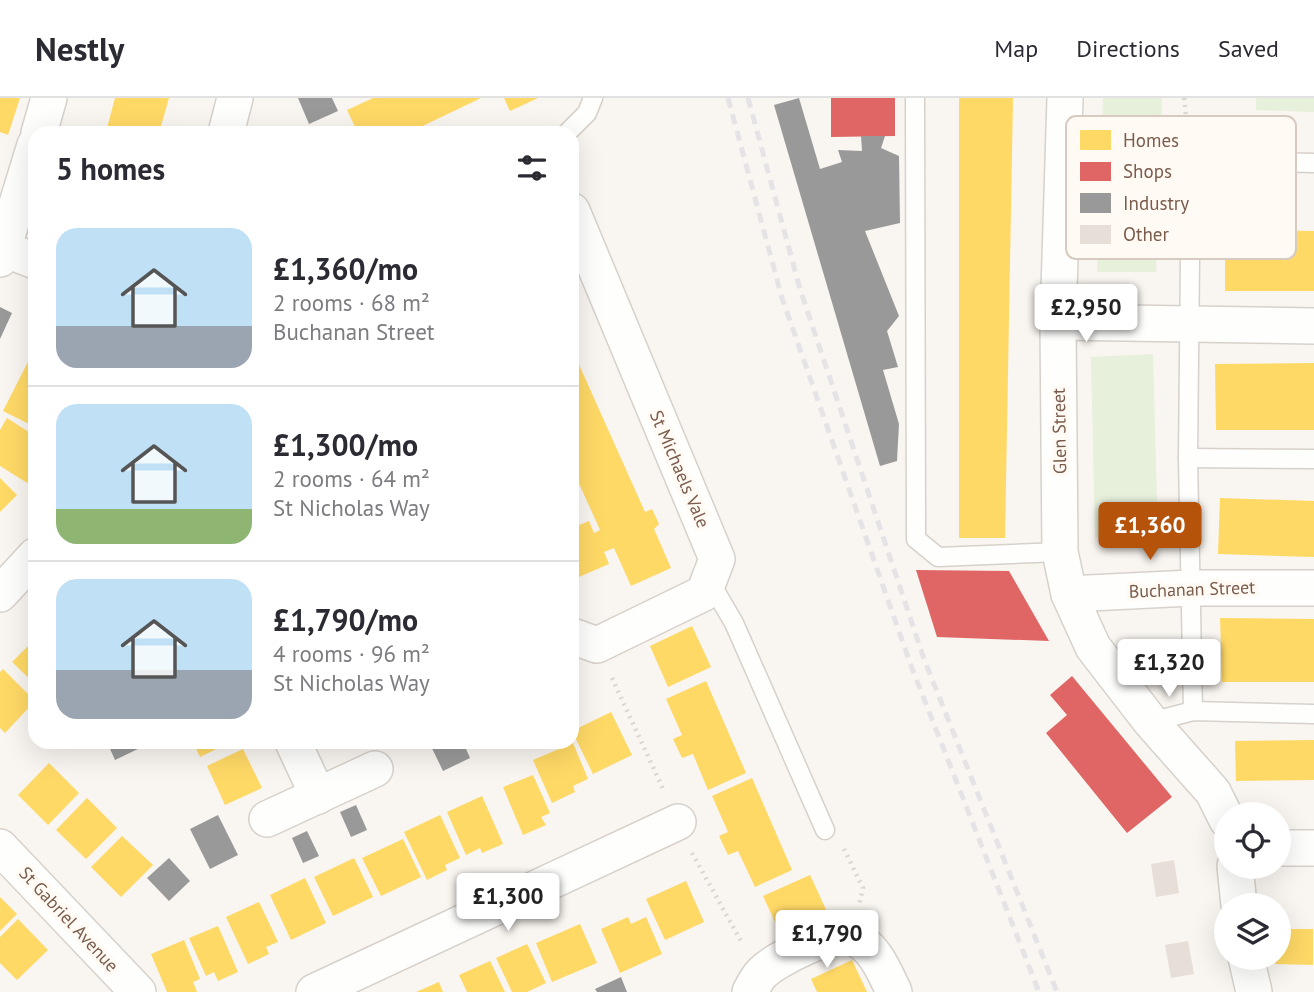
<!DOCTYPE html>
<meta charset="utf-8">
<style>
body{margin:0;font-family:"PT Sans",sans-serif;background:#f2f2f3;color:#2b2b33;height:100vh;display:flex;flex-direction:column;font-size:26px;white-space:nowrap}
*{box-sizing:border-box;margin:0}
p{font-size:23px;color:#7c7c81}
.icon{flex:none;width:38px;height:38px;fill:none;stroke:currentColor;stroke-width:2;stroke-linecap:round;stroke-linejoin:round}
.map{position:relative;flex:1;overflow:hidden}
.panel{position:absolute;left:28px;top:28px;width:551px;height:623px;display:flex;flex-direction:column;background:#fff;border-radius:21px;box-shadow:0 7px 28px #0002}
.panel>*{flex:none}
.fabs{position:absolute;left:1214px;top:704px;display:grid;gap:14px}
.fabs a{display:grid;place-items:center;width:77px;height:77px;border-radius:50%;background:#fff;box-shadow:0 7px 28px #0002;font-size:35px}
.price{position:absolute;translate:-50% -60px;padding:0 16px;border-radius:7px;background:#fff;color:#222;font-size:23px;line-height:46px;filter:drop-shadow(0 2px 4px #0008)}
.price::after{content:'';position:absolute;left:50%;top:42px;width:21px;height:16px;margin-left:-10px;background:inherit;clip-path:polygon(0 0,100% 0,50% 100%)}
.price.on{background:#b45309;color:#fff}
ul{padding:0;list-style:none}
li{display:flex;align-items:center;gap:21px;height:175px;padding:0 28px}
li+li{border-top:2px solid #e1e1e2}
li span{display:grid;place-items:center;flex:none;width:196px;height:140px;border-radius:21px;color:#555}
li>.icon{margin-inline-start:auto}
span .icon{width:84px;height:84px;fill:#fffc;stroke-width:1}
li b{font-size:30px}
h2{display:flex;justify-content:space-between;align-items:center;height:84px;padding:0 28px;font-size:30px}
header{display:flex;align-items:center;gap:42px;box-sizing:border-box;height:98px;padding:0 35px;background:#fff;border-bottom:2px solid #e1e1e2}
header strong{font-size:33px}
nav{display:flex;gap:38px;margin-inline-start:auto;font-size:24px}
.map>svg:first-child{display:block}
</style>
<header>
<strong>Nestly</strong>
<nav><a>Map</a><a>Directions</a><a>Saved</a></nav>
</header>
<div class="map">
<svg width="1314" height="894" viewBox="0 0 1314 894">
<rect width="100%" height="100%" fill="#f9f5f0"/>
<g fill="#e7f0db">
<polygon points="1103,0 1162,0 1156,174 1097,174"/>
<polygon points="1256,0 1314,0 1314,14 1256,12"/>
<polygon points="1153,256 1158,442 1095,439 1091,259"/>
</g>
<g fill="#ffd966">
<polygon points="0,0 20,0 8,37 0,34"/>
<polygon points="115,0 169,0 159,35 123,35 107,30"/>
<polygon points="373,0 481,0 408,35 358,35 347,12"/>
<polygon points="504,0 538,0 510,13"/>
<polygon points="959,0 1013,0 1005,440 959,440"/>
<polygon points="1225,132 1314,133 1314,193 1225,193"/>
<polygon points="35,250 35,329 3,313"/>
<polygon points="572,251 645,414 652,411 659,426 654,431 671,470 631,488 614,450 604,454 609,466 572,482 572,430 589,423 594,435 600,432 572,370"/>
<polygon points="1314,265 1314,332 1216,332 1215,266"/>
<polygon points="7,320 35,338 35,376 29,386 0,368 0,332"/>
<polygon points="0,380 17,397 0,414"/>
<polygon points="1220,400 1314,403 1314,459 1218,456"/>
<polygon points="1220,520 1314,521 1314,584 1222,584"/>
<polygon points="692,528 711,569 668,589 650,548"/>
<polygon points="35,541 35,586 12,564"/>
<polygon points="3,571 35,603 5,635 0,630 0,574"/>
<polygon points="706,583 746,675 708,692 693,656 682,660 673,641 682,637 666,601"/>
<polygon points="611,614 632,657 593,676 572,633"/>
<polygon points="1314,642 1314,682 1236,683 1235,643"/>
<polygon points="193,644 231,644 200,659"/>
<polygon points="573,645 588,681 573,688 575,694 552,705 533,662"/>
<polygon points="243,651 262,690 225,707 207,668"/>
<polygon points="49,665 79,695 48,727 18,697"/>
<polygon points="533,677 550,715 541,719 546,727 523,737 503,689"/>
<polygon points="752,680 792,772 755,789 738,753 728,757 719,738 728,734 712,698"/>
<polygon points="482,698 503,746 482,755 480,750 466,757 447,714"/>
<polygon points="87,700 117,730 86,761 56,732"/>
<polygon points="440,717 460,760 445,767 447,772 427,782 404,734"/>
<polygon points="122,738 153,767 121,799 91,769"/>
<polygon points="403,741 421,779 381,798 362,760"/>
<polygon points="354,760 373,799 333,818 314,779"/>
<polygon points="810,777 828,816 781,837 763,798"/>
<polygon points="305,780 326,825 291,842 270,797"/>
<polygon points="686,783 704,824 665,842 646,801"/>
<polygon points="0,799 17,816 0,833"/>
<polygon points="259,804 278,844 266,849 269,856 248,866 226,819"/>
<polygon points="628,819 631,826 646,819 662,856 620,875 601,831"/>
<polygon points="18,821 48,852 17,882 0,865 0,839"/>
<polygon points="580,826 597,865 552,884 536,845"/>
<polygon points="218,828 238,874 218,883 214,874 206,878 189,840"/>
<polygon points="1279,831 1313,831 1313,867 1275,866 1275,859 1279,859"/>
<polygon points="184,842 200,881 193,884 197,894 167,894 151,856"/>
<polygon points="527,846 546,885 527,894 512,894 496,860"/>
<polygon points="852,862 867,894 817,894 811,881"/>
<polygon points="490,863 505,894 467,894 459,877"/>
<polygon points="439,884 443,894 416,894"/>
</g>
<g fill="#e06666">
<polygon points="831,0 895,0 895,38 831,39"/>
<polygon points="916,472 1009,473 1049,543 937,539"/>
<polygon points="1072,578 1172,699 1127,735 1046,635 1067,617 1050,597"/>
</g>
<g fill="#999">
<polygon points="298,0 332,0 338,13 309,26"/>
<polygon points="799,0 820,71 842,64 838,52 862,53 861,38 885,38 881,50 899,58 900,125 865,133 899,218 887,233 898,269 883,272 899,326 897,363 880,368 774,7"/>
<polygon points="0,209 12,215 0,241"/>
<polygon points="107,644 140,644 142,649 115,662"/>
<polygon points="429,644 463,644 470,660 443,673"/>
<polygon points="356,707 367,732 351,739 340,714"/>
<polygon points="218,717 238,757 210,771 190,731"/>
<polygon points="307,733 319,758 303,765 292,740"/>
<polygon points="169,760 190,783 169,803 147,780"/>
<polygon points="621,879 627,894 597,894 595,891"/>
</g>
<g fill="#e6ded7">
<polygon points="1174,762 1179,795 1156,799 1151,766"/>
<polygon points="1188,843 1194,876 1171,880 1165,847"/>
</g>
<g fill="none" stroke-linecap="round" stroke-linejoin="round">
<g stroke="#d7d1cb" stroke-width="21">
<g id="lane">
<polyline points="915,0 916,441 938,459 1060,454"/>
<polyline points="567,35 587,15 593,0"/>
<polyline points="1188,360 1314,361"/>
<polyline points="710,484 734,525 825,732"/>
<polyline points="1193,613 1188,360 1191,62 1314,65"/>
<polyline points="1151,624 1193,613 1314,616"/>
</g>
</g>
<g stroke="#d7d1cb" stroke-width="38">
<g id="street">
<polyline points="1065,0 1058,224 1060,454 1069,496 1093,549 1151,624 1213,694 1227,722"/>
<polyline points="39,35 49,0"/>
<polyline points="226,35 235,0"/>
<polyline points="572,113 717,461 704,495 597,547 572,538"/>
<polyline points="4,151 35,163"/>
<polyline points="0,161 35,47"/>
<polyline points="1058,224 1314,228"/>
<polyline points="0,496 35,458"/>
<polyline points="1069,496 1191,490 1314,490"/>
<polyline points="293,644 318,698"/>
<polyline points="267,721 375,671"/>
<polyline points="0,749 138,894"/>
<polyline points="1279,750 1314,750"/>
<polyline points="1235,768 1239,807"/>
<polyline points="1246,859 1254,894"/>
<polyline points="314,894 678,724"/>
<path d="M750 894C753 888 757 880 762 875 776 861 832 833 851 839 874 846 885 875 894 894"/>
</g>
</g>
<g stroke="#dcd5d0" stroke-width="4.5" stroke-dasharray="2 5" stroke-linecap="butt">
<polyline points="1184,0 1188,37"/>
<polyline points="612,580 664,693"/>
<polyline points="844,751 863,790 859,807"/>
<polyline points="692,755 742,845"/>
</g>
<use href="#lane" stroke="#fefefd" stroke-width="18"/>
<use href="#street" stroke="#fefefd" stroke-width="35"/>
<g stroke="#e6e3e7" stroke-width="5" stroke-dasharray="10 7" stroke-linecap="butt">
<polyline points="728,0 782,200 910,565 1039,894"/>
<polyline points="748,0 800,191 924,561 1057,894"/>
</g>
</g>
<g text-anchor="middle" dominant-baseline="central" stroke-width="7" stroke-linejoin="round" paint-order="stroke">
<g font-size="18" fill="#7a5c4d" stroke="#fffaf3">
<text transform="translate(1059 333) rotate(-91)">Glen Street</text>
<text transform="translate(680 371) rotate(67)">St Michaels Vale</text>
<text transform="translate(1192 491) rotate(-2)">Buchanan Street</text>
<text transform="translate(69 821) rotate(47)">St Gabriel Avenue</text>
</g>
</g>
<rect x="1066" y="18" width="230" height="143" rx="10" fill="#fffaf3" stroke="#d7cbc1" stroke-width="2"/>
<rect x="1080" y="32" width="31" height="20" fill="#ffd966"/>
<rect x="1080" y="64" width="31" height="19" fill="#e06666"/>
<rect x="1080" y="95" width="31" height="20" fill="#999"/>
<rect x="1080" y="127" width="31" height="19" fill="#e6ded7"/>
<g font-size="19" fill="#7a5c4d">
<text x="1123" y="49">Homes</text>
<text x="1123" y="80">Shops</text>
<text x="1123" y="112">Industry</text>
<text x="1123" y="143">Other</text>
</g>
</svg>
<div class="fabs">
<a><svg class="icon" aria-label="locate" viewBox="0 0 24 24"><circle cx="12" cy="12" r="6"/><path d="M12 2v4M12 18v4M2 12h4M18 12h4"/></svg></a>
<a><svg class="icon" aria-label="layers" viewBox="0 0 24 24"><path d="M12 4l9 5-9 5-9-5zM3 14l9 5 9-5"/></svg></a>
</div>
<b class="price" style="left:1086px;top:246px">£2,950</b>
<b class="price on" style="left:1150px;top:464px">£1,360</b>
<b class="price" style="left:1169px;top:601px">£1,320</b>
<b class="price" style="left:508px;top:835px">£1,300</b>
<b class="price" style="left:827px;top:872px">£1,790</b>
<section class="panel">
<h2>5 homes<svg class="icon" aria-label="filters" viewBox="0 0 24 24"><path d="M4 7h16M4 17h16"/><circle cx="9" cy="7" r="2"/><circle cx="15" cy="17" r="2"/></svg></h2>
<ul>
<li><span style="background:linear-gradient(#bfe0f5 70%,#9aa5b1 0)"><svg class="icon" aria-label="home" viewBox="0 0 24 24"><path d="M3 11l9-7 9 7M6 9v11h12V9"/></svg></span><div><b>£1,360/mo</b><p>2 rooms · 68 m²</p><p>Buchanan Street</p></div></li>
<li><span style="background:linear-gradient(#bfe0f5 75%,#8fb573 0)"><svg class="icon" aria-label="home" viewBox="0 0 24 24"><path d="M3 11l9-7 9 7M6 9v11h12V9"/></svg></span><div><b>£1,300/mo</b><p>2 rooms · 64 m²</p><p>St Nicholas Way</p></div></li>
<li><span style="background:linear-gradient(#bfe0f5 65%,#9aa5b1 0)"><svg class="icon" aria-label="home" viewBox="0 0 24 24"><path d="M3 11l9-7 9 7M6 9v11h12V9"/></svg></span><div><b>£1,790/mo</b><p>4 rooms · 96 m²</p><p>St Nicholas Way</p></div></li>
</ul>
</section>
</div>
